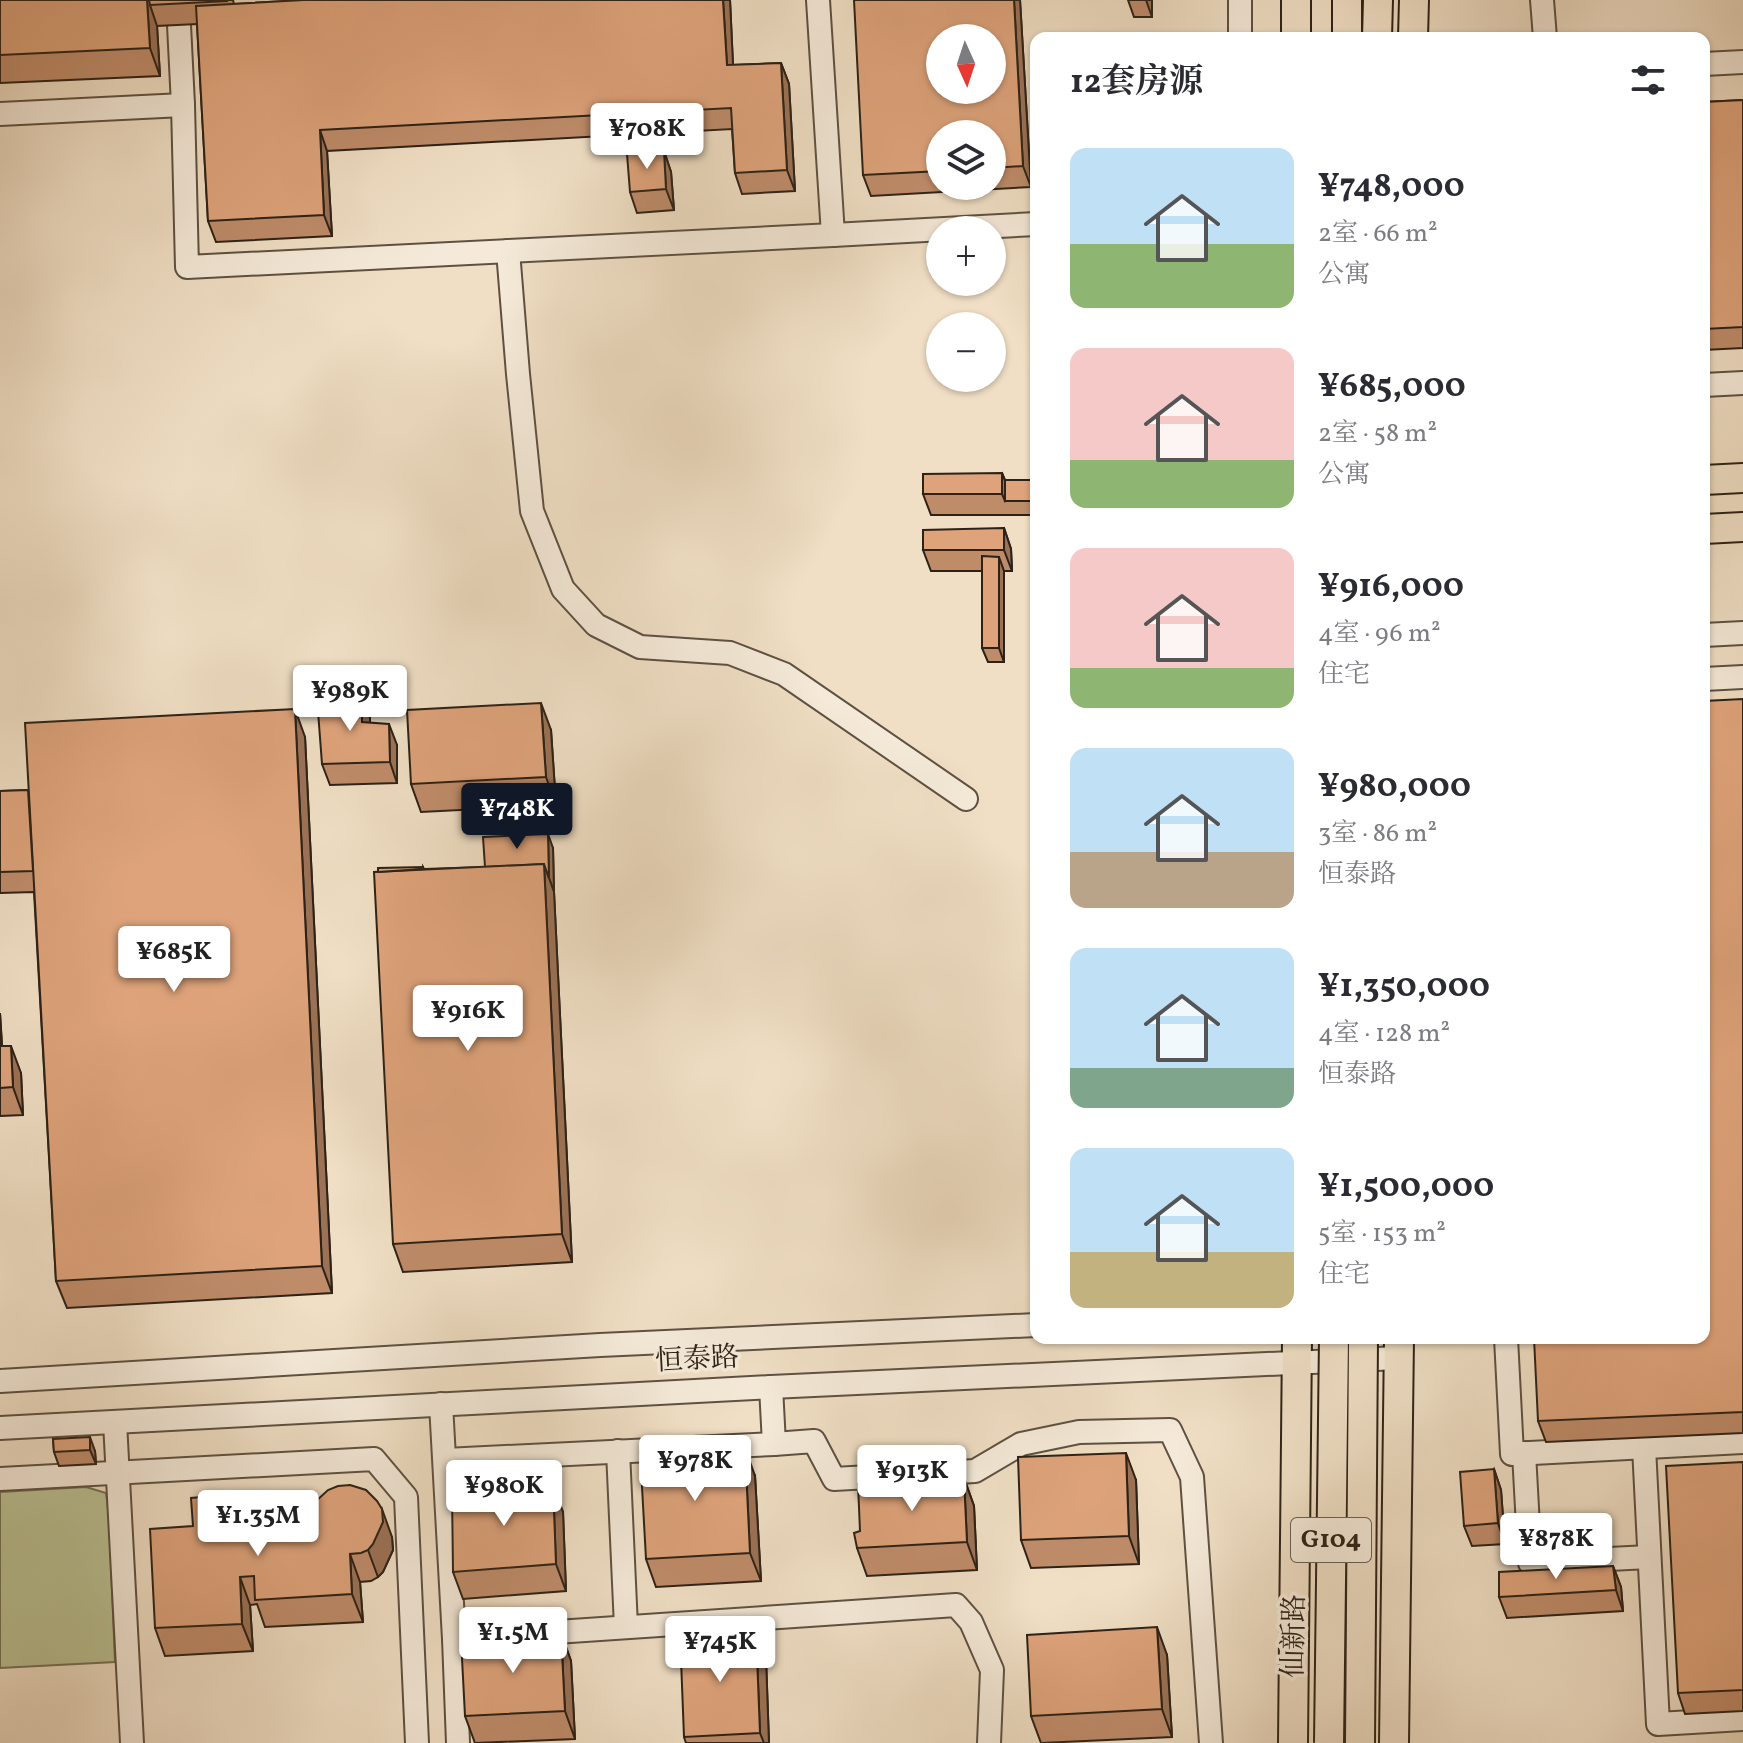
<!DOCTYPE html>
<html lang="zh">
<meta charset="utf-8">
<style>
body{margin:0;font-family:Vollkorn,"Noto Serif SC",serif;background:#f7f7f7;color:#2b2b33;height:100vh;display:flex;flex-direction:column;font-size:30px;white-space:nowrap}
*{box-sizing:border-box;margin:0}
p{font-size:26px;color:#7c7c81}
.icon{flex:none;width:44px;height:44px;fill:none;stroke:currentColor;stroke-width:2;stroke-linecap:round;stroke-linejoin:round}
.map{position:relative;flex:1;overflow:hidden}
.details{position:absolute;left:1030px;top:32px;width:680px;height:1312px;display:flex;flex-direction:column;background:#fff;border-radius:16px;box-shadow:0 2px 6px #0004}
.details>*{flex:none}
.needle{width:52px;rotate:177deg}
.tools{position:absolute;left:926px;top:24px;display:grid;gap:16px}
.tools a{display:grid;place-items:center;width:80px;height:80px;border-radius:50%;background:#fff;box-shadow:0 2px 6px #0004;font-size:40px}
.price{position:absolute;translate:-50% -68px;padding:0 18px;border-radius:8px;background:#fff;color:#222;font-size:26px;line-height:52px;filter:drop-shadow(0 2px 4px #0008)}
.price::after{content:'';position:absolute;left:50%;top:48px;width:24px;height:18px;margin-left:-12px;background:inherit;clip-path:polygon(0 0,100% 0,50% 100%)}
.price.on{background:#111827;color:#fff}
ul{padding:0;list-style:none}
li{display:flex;align-items:center;gap:24px;height:200px;padding:0 40px}
li span{display:grid;place-items:center;flex:none;width:224px;height:160px;border-radius:16px;color:#555}
li>.icon{margin-inline-start:auto}
span .icon{width:96px;height:96px;fill:#fffc;stroke-width:1}
li b{font-size:34px}
h2{display:flex;justify-content:space-between;align-items:center;height:96px;padding:0 40px;font-size:34px}
.map>svg:first-child{display:block}
</style>
<div class="map">
<svg width="1743" height="1743" viewBox="0 0 1743 1743">
<rect width="100%" height="100%" fill="#f0dfc5"/>
<filter id="stains"><feTurbulence type="fractalNoise" baseFrequency=".0025" numOctaves="4"/><feColorMatrix values="0 0 0 0 .2 0 0 0 0 .09 0 0 0 0 .02 0 0 0 .5 -.17"/></filter>
<radialGradient id="worn" r=".72"><stop offset=".6" stop-color="#630" stop-opacity="0"/><stop offset="1" stop-color="#630" stop-opacity=".3"/></radialGradient>
<polygon fill="#bac194" stroke="#747256" stroke-width="2" points="86,1487 106,1493 109,1516 115,1662 0,1668 0,1492"/>
<g fill="none" stroke-linecap="round" stroke-linejoin="round">
<g stroke="#5e5142" stroke-width="26">
<g id="minor">
<polyline points="818,0 833,235 1036,224"/>
<polyline points="1542,0 1545,38"/>
<polyline points="179,25 183,105 187,267 833,235"/>
<polyline points="1240,38 1240,0"/>
<polyline points="1704,64 1743,62"/>
<polyline points="0,114 183,105"/>
<polyline points="508,251 518,374 532,511 563,589 596,625 640,647 730,653 784,674 966,799"/>
<polyline points="1704,385 1743,383"/>
<polyline points="1704,635 1743,633"/>
<polyline points="1704,679 1743,677"/>
<polyline points="1506,1338 1512,1454 1743,1442"/>
<polyline points="0,1381 600,1345 1036,1325"/>
<polyline points="771,1387 774,1444 814,1441 834,1479 975,1471 1021,1444 1079,1432 1170,1430 1192,1477 1211,1743"/>
<polyline points="441,1404 454,1639 458,1743"/>
<polyline points="115,1422 132,1743"/>
<polyline points="0,1428 771,1387 1398,1358"/>
<polyline points="1644,1447 1658,1724 1743,1719"/>
<polyline points="618,1451 626,1627"/>
<polyline points="1524,1453 1530,1563 1649,1557"/>
<polyline points="445,1460 774,1444"/>
<polyline points="0,1479 374,1459 406,1497 417,1743"/>
<polyline points="454,1639 956,1605 971,1622 992,1670 989,1743"/>
</g>
</g>
<g stroke="#2d2217" stroke-width="32">
<g id="major">
<polyline points="1296,38 1296,0"/>
<polyline points="1347,38 1347,0"/>
<polyline points="1377,38 1378,0"/>
<polyline points="1413,38 1414,0"/>
<polyline points="1704,480 1743,478"/>
<polyline points="1704,529 1743,527"/>
<polyline points="1293,1743 1297,1338"/>
<polyline points="1394,1743 1399,1338"/>
</g>
</g>
<use href="#minor" stroke="#f5ead9" stroke-width="22"/>
<use href="#major" stroke="#f0dfc5" stroke-width="28"/>
<g stroke="#2d2217" stroke-width="32" stroke-linecap="butt">
<g id="major-bridge">
<polyline points="1329,1743 1334,1338"/>
<polyline points="1360,1743 1363,1338"/>
</g>
</g>
<use href="#major-bridge" stroke="#f0dfc5" stroke-width="28"/>
</g>
<g fill="#bf8c6a" stroke="#2d2217" stroke-width="2" fill-rule="evenodd">
<polygon points="0,0 233,0 234,4 304,0 730,0 733,65 781,63 789,84 795,191 742,194 735,173 732,129 327,151 332,236 216,242 208,221 197,24 157,26 160,76 0,83"/>
<path d="M1020 0 1031 187 871 196 863 175ZM940 134H992V186H940Z"/>
<polygon points="1128,0 1152,0 1152,17 1134,17"/>
<polygon points="1743,100 1743,348 1704,350 1704,102"/>
<polygon points="664,151 671,172 674,210 637,213 630,192"/>
<polygon points="1002,473 1005,480 1036,480 1036,515 931,515 923,494"/>
<polygon points="1004,528 1011,549 1012,571 1004,571 1004,662 988,662 982,648 982,571 931,571 923,550"/>
<polygon points="1743,699 1743,1433 1546,1442 1538,1421"/>
<polygon points="370,718 370,723 397,745 397,783 330,785 322,764"/>
<polygon points="551,730 556,805 421,812 411,784"/>
<polygon points="305,737 332,1293 67,1308 56,1281 34,892 0,893 0,791 28,790"/>
<polygon points="553,848 554,892 572,1262 403,1272 393,1244 423,867 424,869 485,867"/>
<polygon points="0,1013 2,1046 21,1073 23,1115 0,1116"/>
<polygon points="53,1439 95,1451 96,1464 59,1466 54,1452"/>
<polygon points="1743,1462 1743,1711 1685,1714 1678,1693"/>
<polygon points="1494,1469 1501,1490 1505,1544 1472,1546 1464,1526"/>
<polygon points="755,1476 761,1581 656,1587 646,1559"/>
<polygon points="964,1478 974,1506 977,1570 867,1576 857,1548 860,1531"/>
<polygon points="1136,1480 1139,1564 1031,1568 1021,1540"/>
<polygon points="563,1512 566,1591 463,1599 453,1572"/>
<polygon points="282,1522 392,1537 393,1550 383,1572 378,1577 371,1581 360,1582 363,1622 265,1627 257,1604 250,1605 253,1651 165,1656 155,1628 224,1525"/>
<polygon points="1613,1566 1621,1587 1623,1611 1507,1618 1499,1597"/>
<polygon points="561,1633 571,1661 575,1739 475,1743 465,1716"/>
<polygon points="1167,1655 1172,1737 1041,1743 1031,1716"/>
<polygon points="766,1658 769,1743 686,1743 684,1737"/>
</g>
<g fill="#9b7256" stroke="#2d2217" stroke-width="2">
<polygon points="147,0 156,0 150,5 157,26 160,76 150,48"/>
<polygon points="723,0 730,0 734,86 727,65"/>
<polygon points="1014,0 1020,0 1031,187 1023,166"/>
<polygon points="1146,0 1152,0 1152,17"/>
<polygon points="781,63 789,84 795,191 787,170"/>
<polygon points="320,130 327,151 332,236 324,215"/>
<polygon points="664,151 671,172 674,210 666,189"/>
<polygon points="1002,473 1010,494 1005,501 1002,494"/>
<polygon points="1004,528 1011,549 1012,571 1004,550"/>
<polygon points="999,557 1004,571 1004,662 999,648"/>
<polygon points="362,697 370,718 370,743 362,722"/>
<polygon points="541,703 551,730 556,805 546,777"/>
<polygon points="295,709 305,737 332,1293 322,1266"/>
<polygon points="389,724 397,745 397,783 390,762"/>
<polygon points="548,834 553,848 554,892 549,878"/>
<polygon points="544,864 554,892 572,1262 562,1234"/>
<polygon points="0,1013 2,1046 0,1041"/>
<polygon points="11,1046 21,1073 23,1115 13,1087"/>
<polygon points="90,1437 95,1451 96,1464 90,1450"/>
<polygon points="745,1448 755,1476 761,1581 750,1553"/>
<polygon points="1126,1453 1136,1480 1139,1564 1129,1536"/>
<polygon points="1494,1469 1501,1490 1505,1544 1498,1523"/>
<polygon points="964,1478 974,1506 977,1570 967,1542"/>
<polygon points="553,1484 563,1512 566,1591 556,1564"/>
<polygon points="214,1496 224,1524 225,1553 215,1525"/>
<polygon points="382,1509 392,1537 393,1550 383,1572 378,1577 368,1550"/>
<polygon points="350,1554 360,1582 363,1622 352,1594"/>
<polygon points="1613,1566 1621,1587 1623,1611 1616,1590"/>
<polygon points="240,1577 250,1605 253,1651 242,1624"/>
<polygon points="1157,1627 1167,1655 1172,1737 1162,1709"/>
<polygon points="756,1630 766,1658 769,1743 764,1743 760,1733"/>
<polygon points="561,1633 571,1661 575,1739 565,1711"/>
</g>
<g fill="#dea37b" stroke="#2d2217" stroke-width="2" fill-rule="evenodd">
<polygon points="0,0 147,0 150,48 0,55"/>
<polygon points="149,0 227,0 227,1 150,5"/>
<polygon points="304,0 723,0 727,65 781,63 787,170 735,173 731,108 320,130 324,215 208,221 196,6"/>
<path d="M854 0H1014L1023 166 992 168V134H940V171L863 175ZM940 38H992V90H940Z"/>
<polygon points="1743,100 1743,327 1704,329 1704,102"/>
<polygon points="664,151 666,189 630,192 627,154"/>
<polygon points="1002,473 1002,494 923,494 923,474"/>
<rect x="1005" y="480" width="31" height="21"/>
<polygon points="1004,528 1004,550 923,550 923,530"/>
<polygon points="982,556 999,557 999,648 982,648"/>
<polygon points="362,697 362,722 389,724 390,762 322,764 317,698"/>
<polygon points="1743,699 1743,1412 1538,1421 1534,1338 1704,1338 1704,701"/>
<polygon points="541,703 546,777 411,784 407,710"/>
<polygon points="295,709 322,1266 56,1281 25,723"/>
<polygon points="28,790 33,871 0,872 0,791"/>
<polygon points="548,834 549,878 544,864 485,867 483,837"/>
<polygon points="544,864 562,1234 393,1244 374,872"/>
<polygon points="423,867 423,869 378,872 378,868"/>
<polygon points="0,1046 11,1046 13,1087 0,1088"/>
<polygon points="90,1437 90,1450 54,1452 53,1439"/>
<polygon points="745,1448 750,1553 646,1559 640,1451"/>
<polygon points="1126,1453 1129,1536 1021,1540 1018,1457"/>
<polygon points="1743,1462 1743,1690 1678,1693 1666,1466"/>
<polygon points="1494,1469 1498,1523 1464,1526 1460,1472"/>
<polygon points="964,1478 967,1542 857,1548 854,1533 860,1531 858,1484"/>
<polygon points="553,1484 556,1564 453,1572 452,1492"/>
<polygon points="350,1485 366,1490 377,1501 382,1509 383,1522 373,1544 368,1550 361,1553 350,1554 352,1594 255,1600 254,1576 240,1577 242,1624 155,1628 150,1529 193,1526 191,1498 214,1496 215,1525 251,1524 250,1519 281,1517 280,1522 311,1520 311,1511 316,1501 328,1490 338,1486"/>
<polygon points="1613,1566 1616,1590 1499,1597 1499,1572"/>
<polygon points="1157,1627 1162,1709 1031,1716 1027,1635"/>
<polygon points="756,1630 760,1733 684,1737 680,1634"/>
<polygon points="561,1633 565,1711 465,1716 461,1639"/>
</g>
<g text-anchor="middle" dominant-baseline="central" stroke-width="7" stroke-linejoin="round" paint-order="stroke">
<rect fill="#f5ead9" stroke="#695e51" stroke-width="2" x="1291" y="1518" width="80" height="44" rx="6"/>
<g font-size="26" font-weight="bold" fill="#2d2217">
<text x="1331" y="1540">G104</text>
</g>
<g font-size="28" fill="#2d2217" stroke="#f5ead9">
<text transform="translate(697 1360) rotate(-3)">恒泰路</text>
<text transform="translate(1295 1636) rotate(-89)">仙新路</text>
</g>
</g>
<rect width="100%" height="100%" filter="url(#stains)"/>
<rect width="100%" height="100%" fill="url(#worn)"/>
</svg>
<div class="tools">
<a><svg class="needle" viewBox="-14 -14 28 28"><path d="M0-13l5 13h-10z" fill="#e53935"/><path d="M0 13l5-13h-10z" fill="#7c7c81"/></svg></a>
<a><svg class="icon" aria-label="layers" viewBox="0 0 24 24"><path d="M12 4l9 5-9 5-9-5zM3 14l9 5 9-5"/></svg></a>
<a>+</a>
<a>−</a>
</div>
<b class="price" style="left:647px;top:171px">¥708K</b>
<b class="price" style="left:350px;top:733px">¥989K</b>
<b class="price on" style="left:517px;top:851px">¥748K</b>
<b class="price" style="left:174px;top:994px">¥685K</b>
<b class="price" style="left:468px;top:1053px">¥916K</b>
<b class="price" style="left:695px;top:1503px">¥978K</b>
<b class="price" style="left:912px;top:1513px">¥913K</b>
<b class="price" style="left:504px;top:1528px">¥980K</b>
<b class="price" style="left:258px;top:1558px">¥1.35M</b>
<b class="price" style="left:1556px;top:1581px">¥878K</b>
<b class="price" style="left:513px;top:1675px">¥1.5M</b>
<b class="price" style="left:720px;top:1684px">¥745K</b>
<section class="details">
<h2>12套房源<svg class="icon" aria-label="filters" viewBox="0 0 24 24"><path d="M4 7h16M4 17h16"/><circle cx="9" cy="7" r="2"/><circle cx="15" cy="17" r="2"/></svg></h2>
<ul>
<li><span style="background:linear-gradient(#bfe0f5 60%,#8fb573 0)"><svg class="icon" aria-label="home" viewBox="0 0 24 24"><path d="M3 11l9-7 9 7M6 9v11h12V9"/></svg></span><div><b>¥748,000</b><p>2室 · 66 m²</p><p>公寓</p></div></li>
<li><span style="background:linear-gradient(#f6c9c9 70%,#8fb573 0)"><svg class="icon" aria-label="home" viewBox="0 0 24 24"><path d="M3 11l9-7 9 7M6 9v11h12V9"/></svg></span><div><b>¥685,000</b><p>2室 · 58 m²</p><p>公寓</p></div></li>
<li><span style="background:linear-gradient(#f6c9c9 75%,#8fb573 0)"><svg class="icon" aria-label="home" viewBox="0 0 24 24"><path d="M3 11l9-7 9 7M6 9v11h12V9"/></svg></span><div><b>¥916,000</b><p>4室 · 96 m²</p><p>住宅</p></div></li>
<li><span style="background:linear-gradient(#bfe0f5 65%,#b9a48a 0)"><svg class="icon" aria-label="home" viewBox="0 0 24 24"><path d="M3 11l9-7 9 7M6 9v11h12V9"/></svg></span><div><b>¥980,000</b><p>3室 · 86 m²</p><p>恒泰路</p></div></li>
<li><span style="background:linear-gradient(#bfe0f5 75%,#7fa58c 0)"><svg class="icon" aria-label="home" viewBox="0 0 24 24"><path d="M3 11l9-7 9 7M6 9v11h12V9"/></svg></span><div><b>¥1,350,000</b><p>4室 · 128 m²</p><p>恒泰路</p></div></li>
<li><span style="background:linear-gradient(#bfe0f5 65%,#c2b280 0)"><svg class="icon" aria-label="home" viewBox="0 0 24 24"><path d="M3 11l9-7 9 7M6 9v11h12V9"/></svg></span><div><b>¥1,500,000</b><p>5室 · 153 m²</p><p>住宅</p></div></li>
</ul>
</section>
</div>
